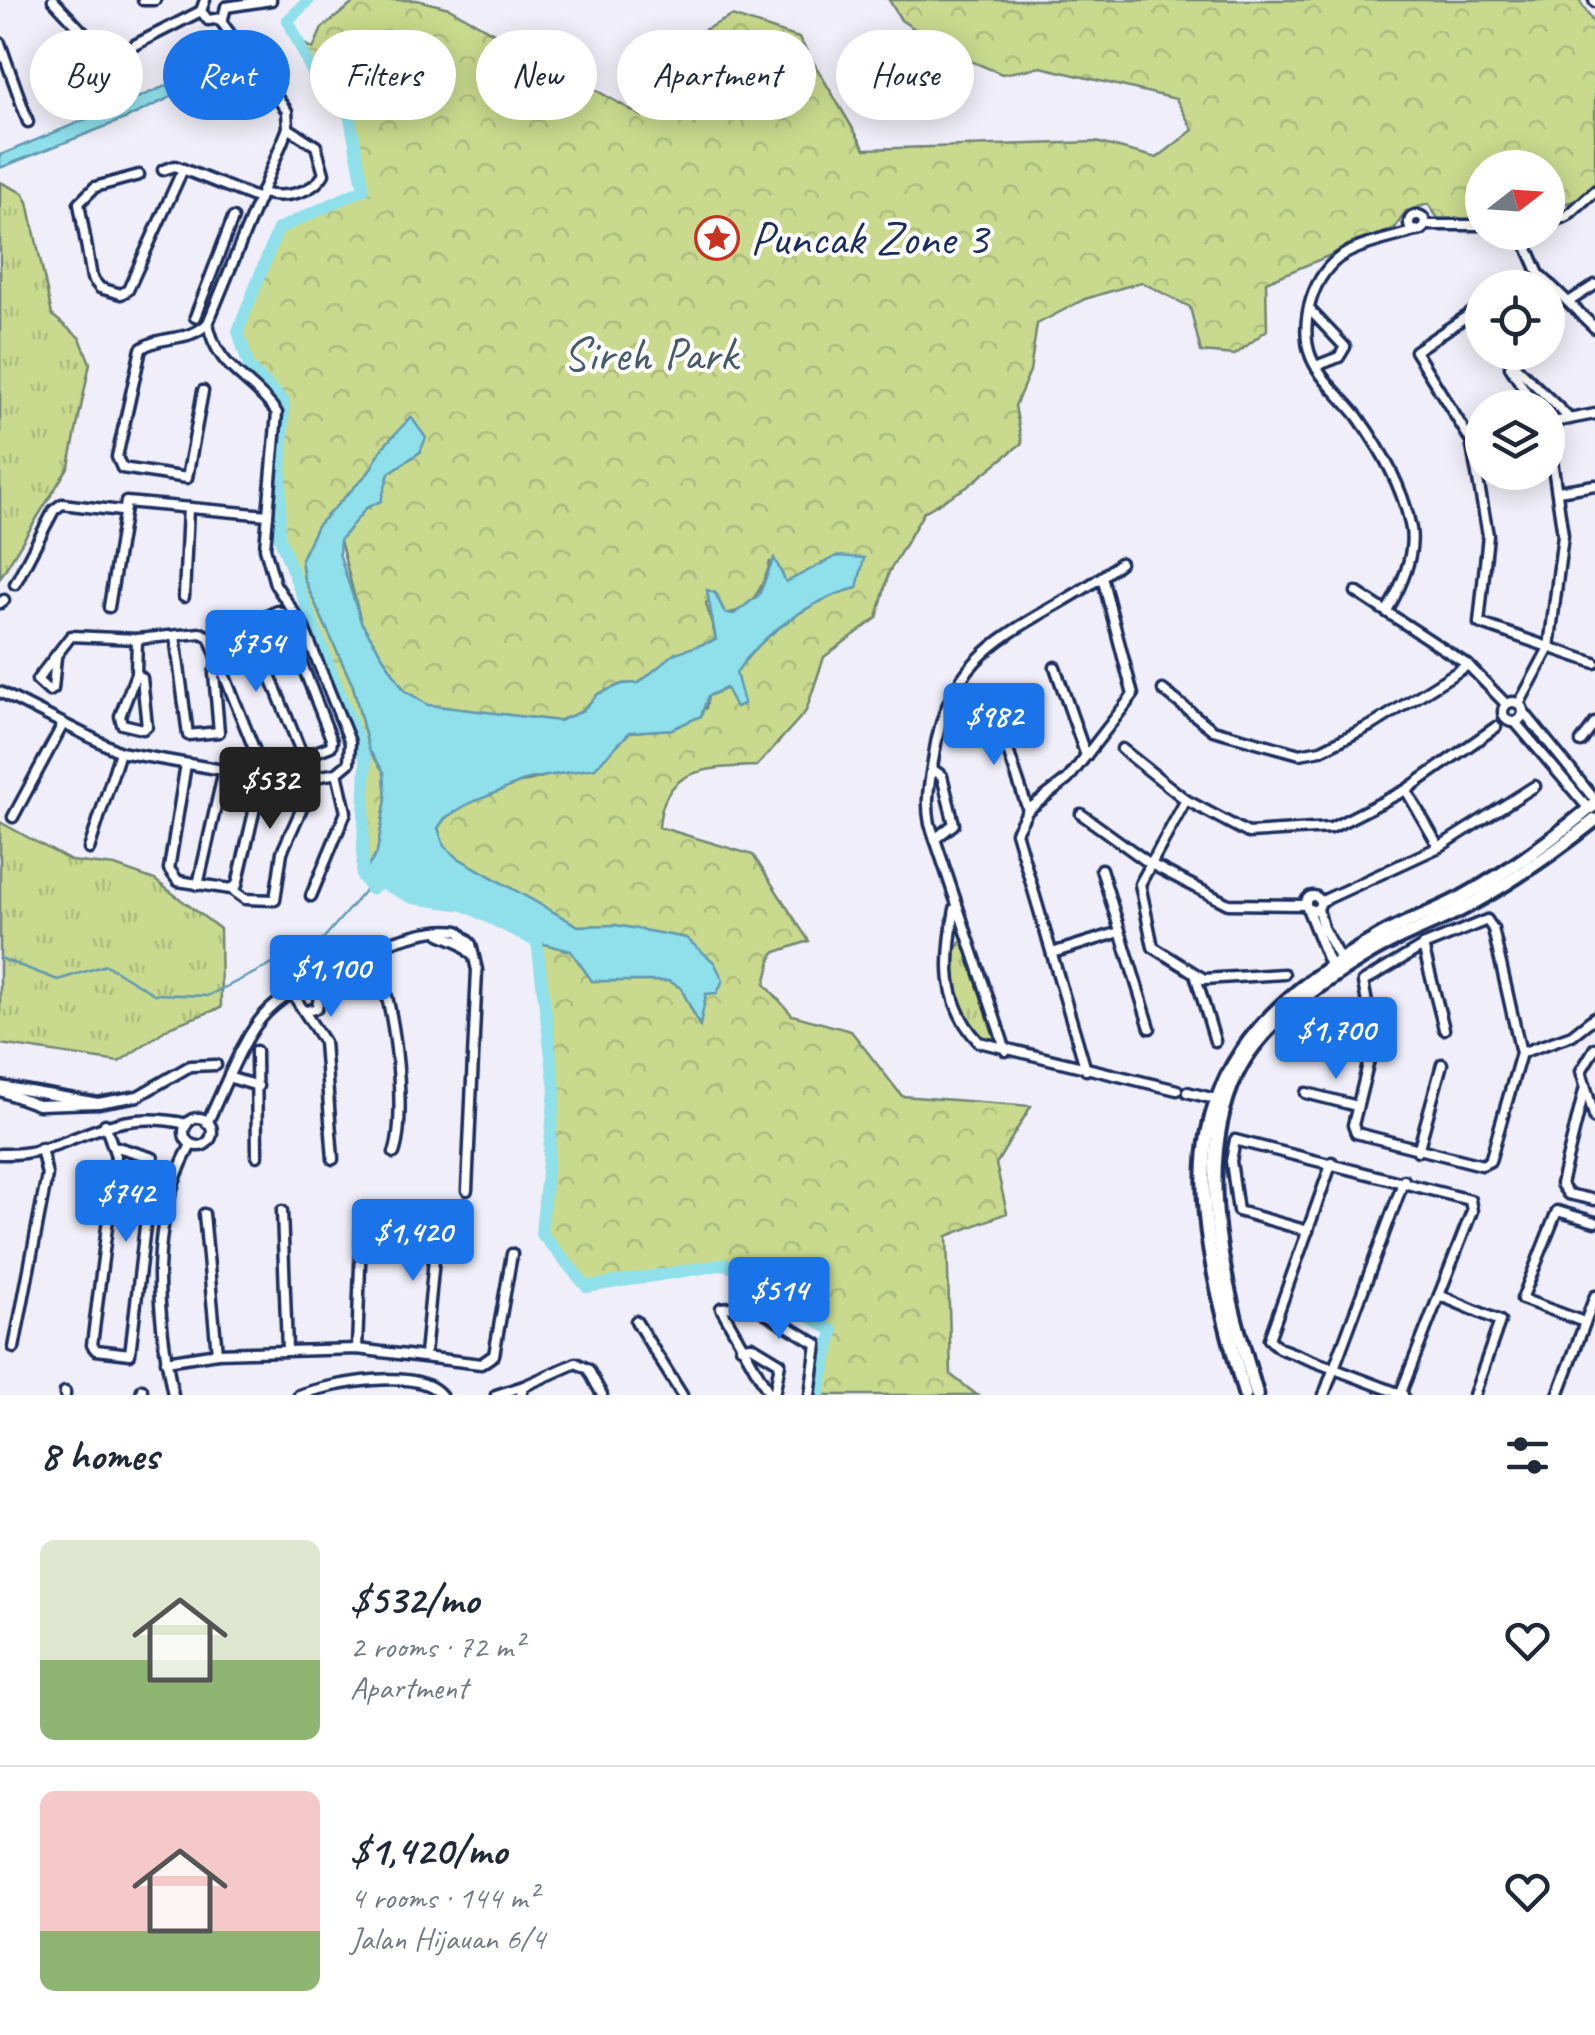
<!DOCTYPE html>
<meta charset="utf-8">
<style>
body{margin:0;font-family:Caveat,sans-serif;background:#f6f6f7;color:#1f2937;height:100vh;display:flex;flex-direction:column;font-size:38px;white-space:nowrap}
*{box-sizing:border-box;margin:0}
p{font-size:32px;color:#747a83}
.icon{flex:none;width:55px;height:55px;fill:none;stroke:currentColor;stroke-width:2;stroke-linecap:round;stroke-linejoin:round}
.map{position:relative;height:1395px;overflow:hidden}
.panel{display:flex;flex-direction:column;background:#fff;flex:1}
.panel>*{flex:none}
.top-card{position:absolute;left:30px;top:30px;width:1000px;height:90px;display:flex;gap:20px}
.needle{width:65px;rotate:73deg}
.buttons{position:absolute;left:1465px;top:150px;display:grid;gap:20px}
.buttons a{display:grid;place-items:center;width:100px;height:100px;border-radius:50%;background:#fff;box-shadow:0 5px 25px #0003;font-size:50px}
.price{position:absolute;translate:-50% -85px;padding:0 22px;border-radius:10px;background:#1a73e8;color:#fff;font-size:32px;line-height:65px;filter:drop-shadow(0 2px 5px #0008)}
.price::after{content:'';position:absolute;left:50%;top:60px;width:30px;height:22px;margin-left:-15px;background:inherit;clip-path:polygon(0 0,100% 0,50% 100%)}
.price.on{background:#222;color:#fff}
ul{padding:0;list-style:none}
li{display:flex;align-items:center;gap:30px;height:250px;padding:0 40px}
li+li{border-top:2px solid #e0e1e3}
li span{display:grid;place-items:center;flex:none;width:280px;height:200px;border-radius:15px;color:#555}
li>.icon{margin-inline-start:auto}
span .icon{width:120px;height:120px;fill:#fffc;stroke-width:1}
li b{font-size:42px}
h2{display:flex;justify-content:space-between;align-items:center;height:120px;padding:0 40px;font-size:42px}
.tag{padding:0 35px;border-radius:45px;background:#fff;box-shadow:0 5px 25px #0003;font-size:35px;line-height:90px}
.tag.on{background:#1a73e8;color:#fff}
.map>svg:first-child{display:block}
</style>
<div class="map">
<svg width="1595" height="1395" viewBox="0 0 1595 1395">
<defs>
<pattern id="grass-tufts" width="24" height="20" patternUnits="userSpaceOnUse" patternTransform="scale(2.5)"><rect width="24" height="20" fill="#c9da8e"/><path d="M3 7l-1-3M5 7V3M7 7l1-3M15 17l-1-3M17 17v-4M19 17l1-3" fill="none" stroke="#acbb7d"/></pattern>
<pattern id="forest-crowns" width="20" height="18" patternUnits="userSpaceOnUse" patternTransform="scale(2.5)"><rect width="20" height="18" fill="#c9da8e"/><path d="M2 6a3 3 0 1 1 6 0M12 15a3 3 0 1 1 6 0" fill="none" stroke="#acbb7d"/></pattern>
</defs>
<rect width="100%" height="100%" fill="#f0eff9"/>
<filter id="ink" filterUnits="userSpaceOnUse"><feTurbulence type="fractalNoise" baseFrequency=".01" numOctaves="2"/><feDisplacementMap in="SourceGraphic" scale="20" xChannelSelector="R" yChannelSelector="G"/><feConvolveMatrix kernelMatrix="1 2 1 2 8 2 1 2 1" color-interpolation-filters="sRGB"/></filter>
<g filter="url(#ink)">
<g fill="url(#grass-tufts)" stroke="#728476" stroke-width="2.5">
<polygon points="0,182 23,193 28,202 52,315 80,338 90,363 69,466 0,578"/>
<polygon points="0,822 71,861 115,866 155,880 220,929 221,1008 171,1026 119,1062 0,1044"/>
<path d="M963 939 994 1037 992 1042 979 1039C963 1015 940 964 963 939Z"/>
</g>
<path fill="url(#forest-crowns)" stroke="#728476" stroke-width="2.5" d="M357 0H417L449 8 642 116 674 45 732 16 799 38 865 149 1096 142 1157 158 1193 130 1176 99 1041 67 1002 74 951 53 901 20 889 0H1579L1595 25V182L1577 200 1548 209V168H1482V223L1440 221 1428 204 1406 211 1395 228 1266 282 1267 330 1235 355 1201 352 1190 307 1141 282 1085 299 1037 324 1030 371 1015 406 1022 443 967 487 924 512 889 572 877 618 824 657 806 711 757 766C708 768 663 766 659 827L753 855 809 941 773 953 765 984 792 1015 851 1031 902 1096 1031 1106 996 1164 1007 1213 947 1236 951 1375 977 1395H819L833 1331 726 1264 587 1287 541 1233 555 1090 537 942 571 951 592 981H669L681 988 699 1025 706 993 616 925 578 926 458 858 444 846 438 828C473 772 582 790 630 732L672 729 706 708 708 696 727 688 743 704 735 673C762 635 811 599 856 588L837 556 786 583 778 566 770 562C765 584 750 614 725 613L715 593 706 603 716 639 656 670 639 683 622 684 598 694 581 712 558 721 427 705 404 690 361 622 340 540 366 508 380 501 389 473 420 452 383 447 369 472 317 526 301 559 304 579 353 686 369 750 384 772 386 799 377 853 362 876 366 761 279 536 284 402 249 367 238 331 278 229 363 189 349 114 314 76 296 39 313 49 322 28Z"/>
<g fill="#8fe0ea" stroke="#6199b2" stroke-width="2.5">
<polygon points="235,57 240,64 127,118 0,168 0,155"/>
<path d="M411 417 426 438 420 452 389 473 381 501 366 508 340 540 339 553 361 622 404 690 428 705 559 721 581 712 598 694 622 684 639 683 675 653 716 640 707 590 715 593 725 613 734 614 759 595 774 558 786 582 837 556 864 558 857 588C811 599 761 635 736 673L744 703 736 707 726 688 708 696 701 716 672 729 630 732 595 768 529 779 468 804 445 818 438 828 444 846 458 858 578 926 616 925 686 938 714 962 723 980 717 993 706 994 700 1026 681 988 669 981H592L571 951 537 942 464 905 413 898 382 883 371 889 362 876 377 853 386 799 384 772 369 750 353 686 304 579 301 559 317 526 369 472 383 447Z"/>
</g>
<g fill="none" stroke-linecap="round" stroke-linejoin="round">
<polyline stroke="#6199b2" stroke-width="2.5" points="0,958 58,980 106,965 154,994 207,996 322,940 369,886"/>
<polyline stroke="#8fe0ea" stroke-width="12" points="309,0 288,20 314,76 349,114 364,189 278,229 238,331 249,367 284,402 279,536 366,761 362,876 371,889 382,883 413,898 464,905 537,942 555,1090 541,1233 587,1287 726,1264 833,1331 819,1395"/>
<g stroke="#1b2f5e" stroke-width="15">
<g id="minor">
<polyline points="53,0 96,46 115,55 201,11"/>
<polyline points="143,0 155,0"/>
<polyline points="205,0 201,11 208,20 223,18 226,7"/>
<polyline points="1594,0 1595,2"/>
<polyline points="226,7 271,0"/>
<polyline points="0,43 28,122"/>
<polyline points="86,62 91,72 103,77 115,55"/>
<polyline points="163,170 175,166 259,199"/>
<polyline points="139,175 95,187 79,203 92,278 100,288 121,294 128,290 183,169"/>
<path d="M262 193C282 199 312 194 324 174L316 146 288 128"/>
<circle cx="1417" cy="223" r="8"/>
<polyline points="1548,223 1567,216 1595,191"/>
<polyline points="1424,225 1482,225"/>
<polyline points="1521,233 1539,274 1595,328"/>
<polyline points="1570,301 1595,285"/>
<polyline points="1482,306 1415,351 1471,441 1488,535 1479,623 1595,663"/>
<polyline points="1309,309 1345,347 1339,357 1316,366"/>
<polyline points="1473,313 1482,327"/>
<polyline points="195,317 233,218"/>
<path d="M208 323C217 371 252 377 277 413L265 548 275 584 303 626 350 742 349 763 337 773 316 777 268 778"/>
<polyline points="1501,352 1570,419"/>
<polyline points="1510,367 1536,408"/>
<path d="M203 391 187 478 122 468 117 457 141 349C161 334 189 343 208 323L288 128 287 111 220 20"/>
<polyline points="1548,423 1595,414"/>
<polyline points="1558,491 1595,485"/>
<polyline points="15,584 54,510 62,504 121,511"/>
<polyline points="1356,592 1468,665 1506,704"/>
<polyline points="184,597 188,508"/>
<polyline points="0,603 4,600"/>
<polyline points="109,607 126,502 268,515"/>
<path d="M1388 609C1402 585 1415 556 1411 529 1404 490 1381 449 1358 417 1343 397 1321 381 1311 357 1298 324 1313 271 1345 254 1366 242 1395 238 1418 230"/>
<polygon points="277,611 282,613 332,741 331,746 303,757 250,625"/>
<polyline points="175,636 188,735 219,732 214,673 224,668"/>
<polyline points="56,657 53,689 49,691 37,680 71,636 137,639 201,633 209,637 263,771"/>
<polyline points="1055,667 1086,756"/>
<polyline points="136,674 142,678 147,726 143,729 122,724 120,716 136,674 137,639"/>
<polyline points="1163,690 1213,730 1300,754 1321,750 1374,724 1468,665"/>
<polyline points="0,692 120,752 257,776"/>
<circle cx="1513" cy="712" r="10"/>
<polyline points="1519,704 1549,648 1563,535 1548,433"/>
<polyline points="1523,711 1595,800"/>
<polyline points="996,715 1028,810"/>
<polyline points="1515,722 1589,809"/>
<polyline points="1581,742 1595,723"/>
<polyline points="1122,749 1186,800 1248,833 1331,828 1406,790 1496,727"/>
<polyline points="186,764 169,869 178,881 231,889 237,885 261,782"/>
<polyline points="932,769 942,776 954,824 935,839"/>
<polyline points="1406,790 1439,847"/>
<polyline points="1186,800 1140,884 1153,947 1204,979 1284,974"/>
<polyline points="1081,814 1149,863 1228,904 1306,905"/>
<polyline points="13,817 62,726"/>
<polyline points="89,849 120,752"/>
<polyline points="1101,869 1150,1028"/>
<polyline points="198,885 224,770"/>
<polyline points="231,889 245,899 275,900 282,852 316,777"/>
<circle cx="1313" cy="903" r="7"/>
<polyline points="311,896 346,812 337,773"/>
<polyline points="1320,902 1439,847 1535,786"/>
<polyline points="1307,908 1331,968"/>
<path d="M955 909C946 958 942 1003 979 1042L1177 1090"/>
<polyline points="1318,909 1323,928 1343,965"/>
<polygon points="1487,920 1493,929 1521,1053 1490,1161 1482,1165 1356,1133 1353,1125 1374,1040 1363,982 1423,946"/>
<polyline points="440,934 459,942 473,956"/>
<polyline points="1423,946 1444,1029"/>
<path d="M369 951C394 982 408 1116 394 1153"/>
<polyline points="1052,953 1120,932"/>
<polyline points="1195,974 1215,1041"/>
<polyline points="292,993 324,1042 333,1159"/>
<polyline points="306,1011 317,1008 319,997"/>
<polyline points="1595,1048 1581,1071 1595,1119"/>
<polyline points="256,1051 257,1156"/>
<path d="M1006 1051 930 824C925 800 930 780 934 755 952 632 1040 628 1120 563"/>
<polyline points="1521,1053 1572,1035 1595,1017"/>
<polyline points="1086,1070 1016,832 1028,810 1068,779 1133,695 1102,577"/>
<polyline points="231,1078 258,1086"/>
<polyline points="0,1086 98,1103 38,1105 0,1091"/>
<polyline points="1585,1087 1561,1184 1568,1194 1595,1200"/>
<polyline points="1187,1092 1223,1101"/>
<polyline points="1306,1093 1357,1106"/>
<polyline points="98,1103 138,1096 190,1066 216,1065"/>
<circle cx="198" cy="1132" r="14"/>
<path d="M207 1123C223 1092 243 1035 267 1012 303 977 407 924 458 931L471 944 477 970 467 1190"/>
<polyline points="105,1124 116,1156 92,1345 96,1350 130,1354 153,1158 114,1146"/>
<polyline points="1418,1151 1442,1064"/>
<path d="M0 1154C72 1157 100 1104 187 1124"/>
<polyline points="1332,1162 1269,1339 1279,1348 1403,1395"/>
<polyline points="282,1211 287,1349"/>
<polyline points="204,1214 217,1353"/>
<polyline points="1308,1231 1238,1211 1231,1161 1235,1140 1470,1200 1472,1211 1400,1395"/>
<polyline points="1439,1295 1500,1321 1474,1395"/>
<polyline points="636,1321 682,1395"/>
<polyline points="1584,1322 1522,1299 1557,1211 1595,1222"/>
<polyline points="741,1347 752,1346 780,1363 774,1395"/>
<polyline points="14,1348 47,1175 41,1148"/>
<polyline points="357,1349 362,1210"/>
<polyline points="425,1355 438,1216"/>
<polyline points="166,1361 217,1353 357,1349 481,1364 494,1355 512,1254"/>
<polyline points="65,1395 65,1392"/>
<polyline points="141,1395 142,1389"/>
<path d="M173 1395C156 1310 147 1223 191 1145"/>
<path d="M299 1395C330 1384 418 1366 441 1395"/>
<polyline points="496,1395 524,1386"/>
<polyline points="521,1395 524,1386 576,1363 588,1369 602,1395"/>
<polyline points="770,1395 721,1308 752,1305 817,1344 810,1395"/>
<polyline points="1324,1395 1404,1180"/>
<polyline points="1558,1395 1595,1296"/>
</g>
</g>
<g stroke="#1b2f5e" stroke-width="19">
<g id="secondary">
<path d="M1245 1395C1184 1181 1163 1056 1382 935 1408 920 1438 911 1464 896 1512 870 1554 838 1595 804"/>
<path d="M1257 1395C1228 1297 1190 1172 1237 1073 1261 1022 1325 980 1372 952 1403 934 1437 923 1468 906 1513 881 1555 852 1595 820"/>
</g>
</g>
<use href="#minor" stroke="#fff" stroke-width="8"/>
<use href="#secondary" stroke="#fff" stroke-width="11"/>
</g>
</g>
<defs>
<g id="sight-ring" transform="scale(2.25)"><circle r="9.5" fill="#fff" stroke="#c8321e" stroke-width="1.5"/><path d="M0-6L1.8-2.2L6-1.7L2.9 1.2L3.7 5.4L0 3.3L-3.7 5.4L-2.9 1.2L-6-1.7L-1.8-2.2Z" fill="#c8321e"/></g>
</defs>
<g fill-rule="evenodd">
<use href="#sight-ring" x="717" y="238"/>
</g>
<g text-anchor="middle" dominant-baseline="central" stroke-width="8" stroke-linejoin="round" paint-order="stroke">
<g font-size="48" fill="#1b2f5e" stroke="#fff" text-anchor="start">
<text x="750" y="238">Puncak Zone 3</text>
</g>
<g font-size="48" fill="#465a6a" stroke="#fff">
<text x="650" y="354">Sireh Park</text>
</g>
</g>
</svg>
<div class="buttons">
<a><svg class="needle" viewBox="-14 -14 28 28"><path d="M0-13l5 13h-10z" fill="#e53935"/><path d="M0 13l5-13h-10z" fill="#747a83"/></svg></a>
<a><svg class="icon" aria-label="locate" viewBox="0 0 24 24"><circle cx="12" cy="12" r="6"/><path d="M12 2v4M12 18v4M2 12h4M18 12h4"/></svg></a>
<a><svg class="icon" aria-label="layers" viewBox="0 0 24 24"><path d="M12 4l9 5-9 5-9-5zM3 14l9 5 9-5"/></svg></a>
</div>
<b class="price" style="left:256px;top:695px">$754</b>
<b class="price" style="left:994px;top:768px">$982</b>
<b class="price on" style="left:270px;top:832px">$532</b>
<b class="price" style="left:331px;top:1020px">$1,100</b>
<b class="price" style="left:1336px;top:1082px">$1,700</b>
<b class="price" style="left:126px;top:1245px">$742</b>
<b class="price" style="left:413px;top:1284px">$1,420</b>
<b class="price" style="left:779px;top:1342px">$514</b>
<div class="top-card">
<a class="tag">Buy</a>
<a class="tag on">Rent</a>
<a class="tag">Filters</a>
<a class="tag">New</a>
<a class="tag">Apartment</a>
<a class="tag">House</a>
</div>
</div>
<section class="panel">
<h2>8 homes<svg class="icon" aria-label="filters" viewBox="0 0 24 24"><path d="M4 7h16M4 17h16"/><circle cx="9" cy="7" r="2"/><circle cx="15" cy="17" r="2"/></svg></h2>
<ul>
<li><span style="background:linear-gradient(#dfe7d0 60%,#8fb573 0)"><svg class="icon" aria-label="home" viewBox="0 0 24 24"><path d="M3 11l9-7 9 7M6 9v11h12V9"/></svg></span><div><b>$532/mo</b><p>2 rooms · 72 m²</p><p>Apartment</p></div><svg class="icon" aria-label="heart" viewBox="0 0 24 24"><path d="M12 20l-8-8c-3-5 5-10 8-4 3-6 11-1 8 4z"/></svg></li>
<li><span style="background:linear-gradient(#f6c9c9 70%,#8fb573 0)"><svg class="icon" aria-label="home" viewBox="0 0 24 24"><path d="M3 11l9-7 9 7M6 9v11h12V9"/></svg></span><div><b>$1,420/mo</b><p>4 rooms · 144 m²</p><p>Jalan Hijauan 6/4</p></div><svg class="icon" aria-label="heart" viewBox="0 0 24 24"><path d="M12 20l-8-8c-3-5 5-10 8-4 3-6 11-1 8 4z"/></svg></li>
</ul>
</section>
